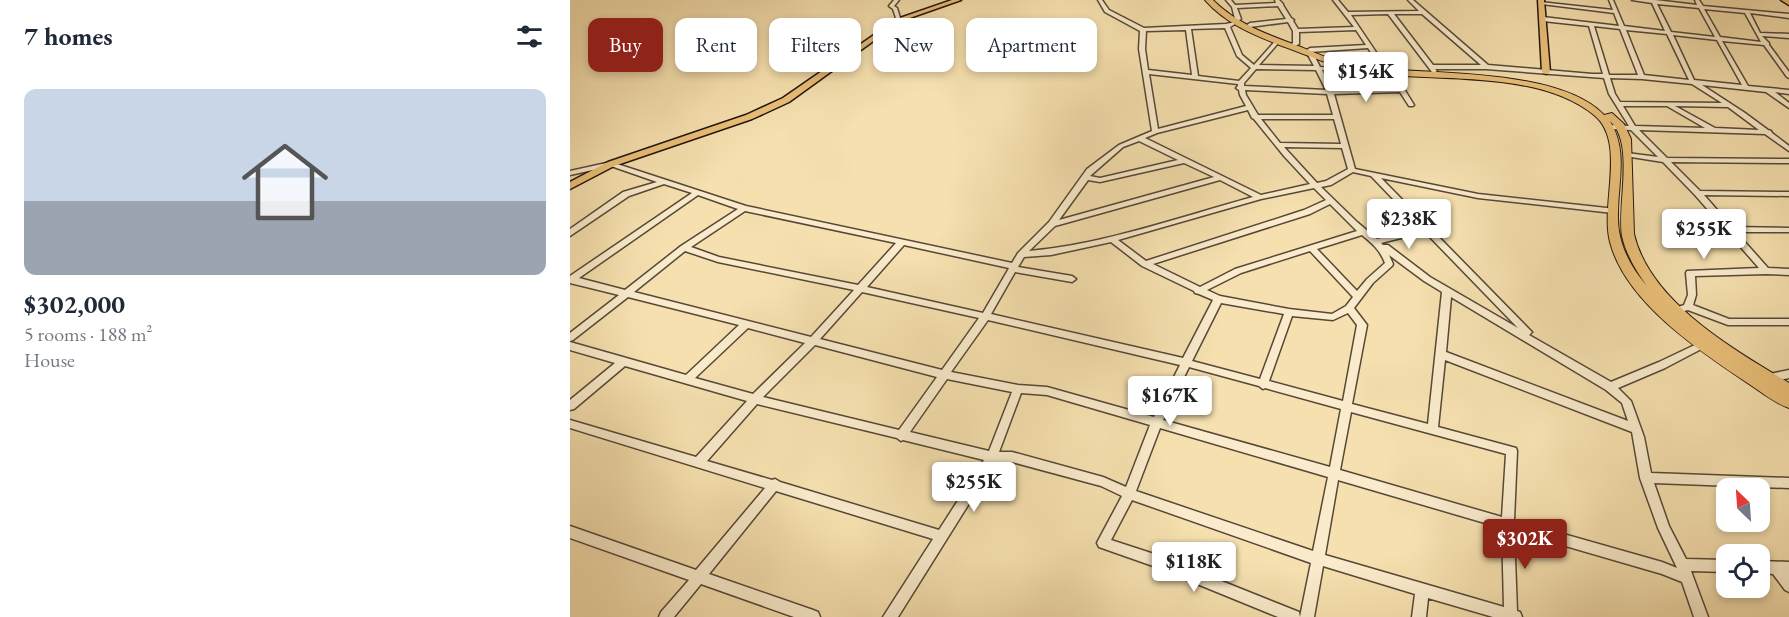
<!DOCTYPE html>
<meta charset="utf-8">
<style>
body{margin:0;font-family:"EB Garamond",serif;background:#f2f2f3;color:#1f2937;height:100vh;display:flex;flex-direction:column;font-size:22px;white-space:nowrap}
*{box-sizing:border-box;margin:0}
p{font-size:20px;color:#747a83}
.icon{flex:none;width:33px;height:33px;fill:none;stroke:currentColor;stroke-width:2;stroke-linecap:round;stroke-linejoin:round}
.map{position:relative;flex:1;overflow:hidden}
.side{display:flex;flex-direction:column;background:#fff;width:570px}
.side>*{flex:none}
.top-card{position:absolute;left:18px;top:18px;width:570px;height:54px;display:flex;gap:12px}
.needle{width:39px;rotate:335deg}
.buttons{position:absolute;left:1146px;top:478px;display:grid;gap:12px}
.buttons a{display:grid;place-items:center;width:54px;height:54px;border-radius:12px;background:#fff;box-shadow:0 3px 9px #0003;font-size:30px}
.price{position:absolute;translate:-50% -51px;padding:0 14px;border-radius:6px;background:#fff;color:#222;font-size:20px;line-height:39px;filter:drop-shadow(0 2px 3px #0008)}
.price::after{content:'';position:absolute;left:50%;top:36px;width:18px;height:14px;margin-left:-9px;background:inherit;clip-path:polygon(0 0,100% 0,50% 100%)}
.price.on{background:#8f2418;color:#fff}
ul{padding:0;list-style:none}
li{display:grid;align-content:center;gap:12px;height:318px;padding:0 24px}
li span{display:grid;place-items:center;height:186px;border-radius:12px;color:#555}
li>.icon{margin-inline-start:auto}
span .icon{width:108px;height:108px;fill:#fffc;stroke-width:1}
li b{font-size:26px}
h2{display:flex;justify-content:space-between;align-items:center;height:72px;padding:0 24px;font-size:26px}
.pill{padding:0 21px;border-radius:12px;background:#fff;box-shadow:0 3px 9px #0003;font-size:21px;line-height:54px}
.pill.on{background:#8f2418;color:#fff}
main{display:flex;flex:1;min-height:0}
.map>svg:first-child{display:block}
</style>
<main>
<section class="side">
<h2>7 homes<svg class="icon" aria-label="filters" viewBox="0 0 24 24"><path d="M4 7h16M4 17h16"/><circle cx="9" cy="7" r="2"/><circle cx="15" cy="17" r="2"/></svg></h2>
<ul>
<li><span style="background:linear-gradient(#c9d6e8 60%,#9aa5b1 0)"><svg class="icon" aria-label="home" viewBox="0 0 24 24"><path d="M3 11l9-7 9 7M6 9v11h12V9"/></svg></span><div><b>$302,000</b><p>5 rooms · 188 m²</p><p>House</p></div></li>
</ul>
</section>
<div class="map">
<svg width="1219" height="617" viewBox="0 0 1219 617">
<rect width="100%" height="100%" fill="#f6e0af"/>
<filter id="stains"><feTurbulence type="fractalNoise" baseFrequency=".00333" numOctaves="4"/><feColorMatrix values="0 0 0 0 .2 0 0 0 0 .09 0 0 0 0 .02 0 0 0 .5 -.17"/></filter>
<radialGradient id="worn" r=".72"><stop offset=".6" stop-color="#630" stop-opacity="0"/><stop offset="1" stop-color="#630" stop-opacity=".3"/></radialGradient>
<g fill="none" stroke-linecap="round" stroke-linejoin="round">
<g stroke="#564837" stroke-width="3">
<g id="minor">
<polygon points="324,0 329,0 324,6 327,8 331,21 327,21 323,9 319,6"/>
<path d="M528 0H532L539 10 574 28 656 24 665 22V24L660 27 672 55 684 65 707 39 710 41 689 65 744 66 738 55 741 53 744 55 750 67 789 68 790 69 787 71 752 70 762 90 828 88 818 72 823 71 844 105 843 106H839L830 92 764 94 785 169 908 194 1046 209 1047 211 1043 213 908 198 811 178 960 330 962 332 959 335 1041 382 1089 362 1131 342H1137L1139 344 1137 346 1095 368 1048 388 1061 401 1074 437 1081 473 1219 478V488L1084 483 1099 526 1116 559 1156 560V572L1121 571 1138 617H1124L1112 582 1092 574 944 531 947 611 950 612 952 617H923L858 598 856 617H842L845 594 753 566 744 617H708L583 566 529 547 527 543 529 539 552 496 531 486 442 462H425L328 617H313L363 539 206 491 139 574 243 610 248 612 250 617H224L131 584 104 617H89L91 612 119 580 0 538V526L126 570 195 488 0 428V420L126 457 177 401 55 366 4 409 0 410V400L45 363 0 350V342L116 375 169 325 58 297 3 340 0 341V333L49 295 0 283V276L122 193 94 184 59 196 0 236V229L53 192 87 182 41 166 0 175V171L41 162 176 206 442 263 448 253 479 222 517 169 549 145 582 131 569 49 570 31 535 12ZM655 28 667 56 681 68 669 81 628 76 621 29ZM616 30 622 75 578 70 575 49 576 31ZM686 69 746 70 756 90 674 86V83ZM579 74 668 84V86L666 88 669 90 670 95 676 106 588 129ZM675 90 757 94 763 115H688L676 95ZM678 110 682 118 684 119 714 156 740 184 691 195 575 138 587 133ZM691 119H764L771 144 710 143ZM569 141 608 160 530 178 520 176 553 147ZM714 147 772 148 778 169 756 181 747 183ZM614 163 644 177 489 220 518 180 530 182ZM783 172 801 176 851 228 807 239 787 222 751 187 761 185ZM650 180 683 197C610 217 535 244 459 251L485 226ZM744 188 756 200 734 210 576 261 548 240 691 199ZM128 195 168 209 111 246 55 290 9 278ZM760 204 787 231 665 269 630 287 583 264 740 214ZM175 211 326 243 288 285 149 257 121 247ZM855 232 948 328 860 277 818 245H813L811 243ZM792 235C802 243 810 250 815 263L797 279 787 291 747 249ZM541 242 572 266 624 291 625 293 629 294 643 300 613 358 421 314 445 272 502 282 506 279 502 276 448 267 454 257 481 255ZM334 245 439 268 438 270 413 313 297 287ZM115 251 148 262 284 290 241 337 64 292ZM740 251 783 297 776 306 762 314 719 309 650 296 637 290 671 273ZM819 255 854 281 872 292 858 424 782 404 797 325 784 308 803 283 822 266 823 264ZM292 292 409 318 372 370 250 339ZM881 297 1036 390 1052 403 1058 421 876 352ZM651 303 714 314 690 379 622 361ZM778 313 787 325 773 401 699 381 722 316 763 320ZM418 320 610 365 584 417 477 387 448 385 381 372ZM178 328 235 343 183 394 125 378ZM245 345 367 377 329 430 193 397ZM875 360 1062 432 1070 478 1088 528 1107 568 1092 562 944 520 947 451 946 448 868 427ZM619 367 689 386 693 389 695 388 771 409 760 467 593 420ZM377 379 442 392 419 451 340 432ZM451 393 477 395 580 425 556 487 533 477 442 452H429ZM187 404 327 438 331 441 333 440 414 460 369 530 210 482 205 479 202 480 137 461ZM781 412 936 454 932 517 770 470ZM590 428 758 477 743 551 566 491ZM768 480 932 528 934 607 755 555ZM562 500 741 563 730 617 729 612 584 554 541 540Z"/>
<path d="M656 0H661L665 5 706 3 705 0H709L713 4V5L721 18 724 20 723 21 728 29 784 27 763 0H768L778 12 849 11 838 0H843L918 65 1022 74H1033L1019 26 973 21 970 19 973 17 1049 26 1044 13 972 4H970V2L1043 10 1039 0H1043L1054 26 1095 31 1082 3 1062 0H1085L1127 5 1125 0H1129L1133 6 1219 14V18L1180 13 1190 33 1219 34V38L1192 36 1199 43V45L1219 72V78L1217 77 1194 45 1152 41 1178 86 1219 90V94L1205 92 1219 103V108L1196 92 1132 85 1175 113 1198 130 1201 131 1202 133 1219 146V151L1195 134 1069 130 1097 158 1219 159V163L1101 162 1130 191 1219 192V196L1134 195 1162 227 1219 228V232H1166L1198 268 1219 269V275L1196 274 1125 276 1126 295 1123 305 1159 319H1219V325H1158L1118 310 1108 313 1105 312 1103 310 1105 308 1114 305 1118 295 1116 273 1117 271 1189 268 1125 195 1093 162 1055 156V154L1057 153 1088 157 1061 130 1041 129 1038 127 1041 125 1059 126 1039 94 1034 78 916 69H865L867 71 864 73 862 72 818 14 781 15 816 67V71L813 73 810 71V67L798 48 740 52 737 50 740 48 796 45 786 30 729 32V44L721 48 718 46 723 43V31L718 22 680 27 677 25 680 23 716 19 708 6 667 8 671 19 668 21 665 19 662 7ZM1087 4 1129 8 1145 37 1101 32ZM1134 9 1175 13 1191 42 1150 37ZM824 14H852L911 65H863ZM1024 26 1050 29 1068 75H1039ZM1056 30 1097 34 1119 80 1074 75ZM1103 35 1147 40 1172 85 1124 80ZM1040 78 1072 79 1122 84 1152 103 1050 102 1045 94ZM1053 106H1097L1135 128 1065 126ZM1105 106 1158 107 1189 130 1145 128Z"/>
<polygon points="1219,370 1219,378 1199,382 1195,381 1194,378 1195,375"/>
<polygon points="1190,561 1219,562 1219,592 1215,590 1203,574 1190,573"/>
</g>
</g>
<g stroke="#21150f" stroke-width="3">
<g id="major">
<polygon points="382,0 391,0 331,21 219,102 182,119 44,166 0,189 0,182 38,162 176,115 213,98 327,19"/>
<polygon points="968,0 974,0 980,72 976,74 972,72"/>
<polygon points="1211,0 1219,0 1219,5"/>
</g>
</g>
<g stroke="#21150f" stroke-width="2">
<path id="highway" d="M635 0H643C668 25 699 35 731 47 750 55 771 64 792 67 855 75 988 67 1034 115L1042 113 1054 124 1061 139 1064 234C1080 302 1163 349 1219 383V408C1204 403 1190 391 1176 382 1128 350 1055 301 1040 242 1030 204 1057 142 1024 115 966 68 860 83 790 72 763 67 738 55 712 46 684 35 656 24 635 0ZM1040 121C1065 143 1047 204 1052 236 1056 254 1066 271 1077 286 1060 267 1048 243 1048 218 1047 185 1059 152 1040 121Z"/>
</g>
<use href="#minor" fill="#f9ebcb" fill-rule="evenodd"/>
<use href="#major" fill="#ebc078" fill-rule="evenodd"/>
<use href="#highway" fill="#ebc078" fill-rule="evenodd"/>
</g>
<rect width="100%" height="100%" filter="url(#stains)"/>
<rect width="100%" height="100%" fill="url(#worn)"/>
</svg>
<div class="buttons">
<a><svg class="needle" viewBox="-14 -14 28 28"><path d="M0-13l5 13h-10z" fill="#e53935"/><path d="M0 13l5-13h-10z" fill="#747a83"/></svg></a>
<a><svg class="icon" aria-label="locate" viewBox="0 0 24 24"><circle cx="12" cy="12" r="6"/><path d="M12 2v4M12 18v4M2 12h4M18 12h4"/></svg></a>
</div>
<b class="price" style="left:796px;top:103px">$154K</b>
<b class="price" style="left:839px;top:250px">$238K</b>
<b class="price" style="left:1134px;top:260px">$255K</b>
<b class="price" style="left:600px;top:427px">$167K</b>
<b class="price" style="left:404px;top:513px">$255K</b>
<b class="price on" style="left:955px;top:570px">$302K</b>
<b class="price" style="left:624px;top:593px">$118K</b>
<div class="top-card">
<a class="pill on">Buy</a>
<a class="pill">Rent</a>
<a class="pill">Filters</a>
<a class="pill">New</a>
<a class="pill">Apartment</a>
</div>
</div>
</main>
